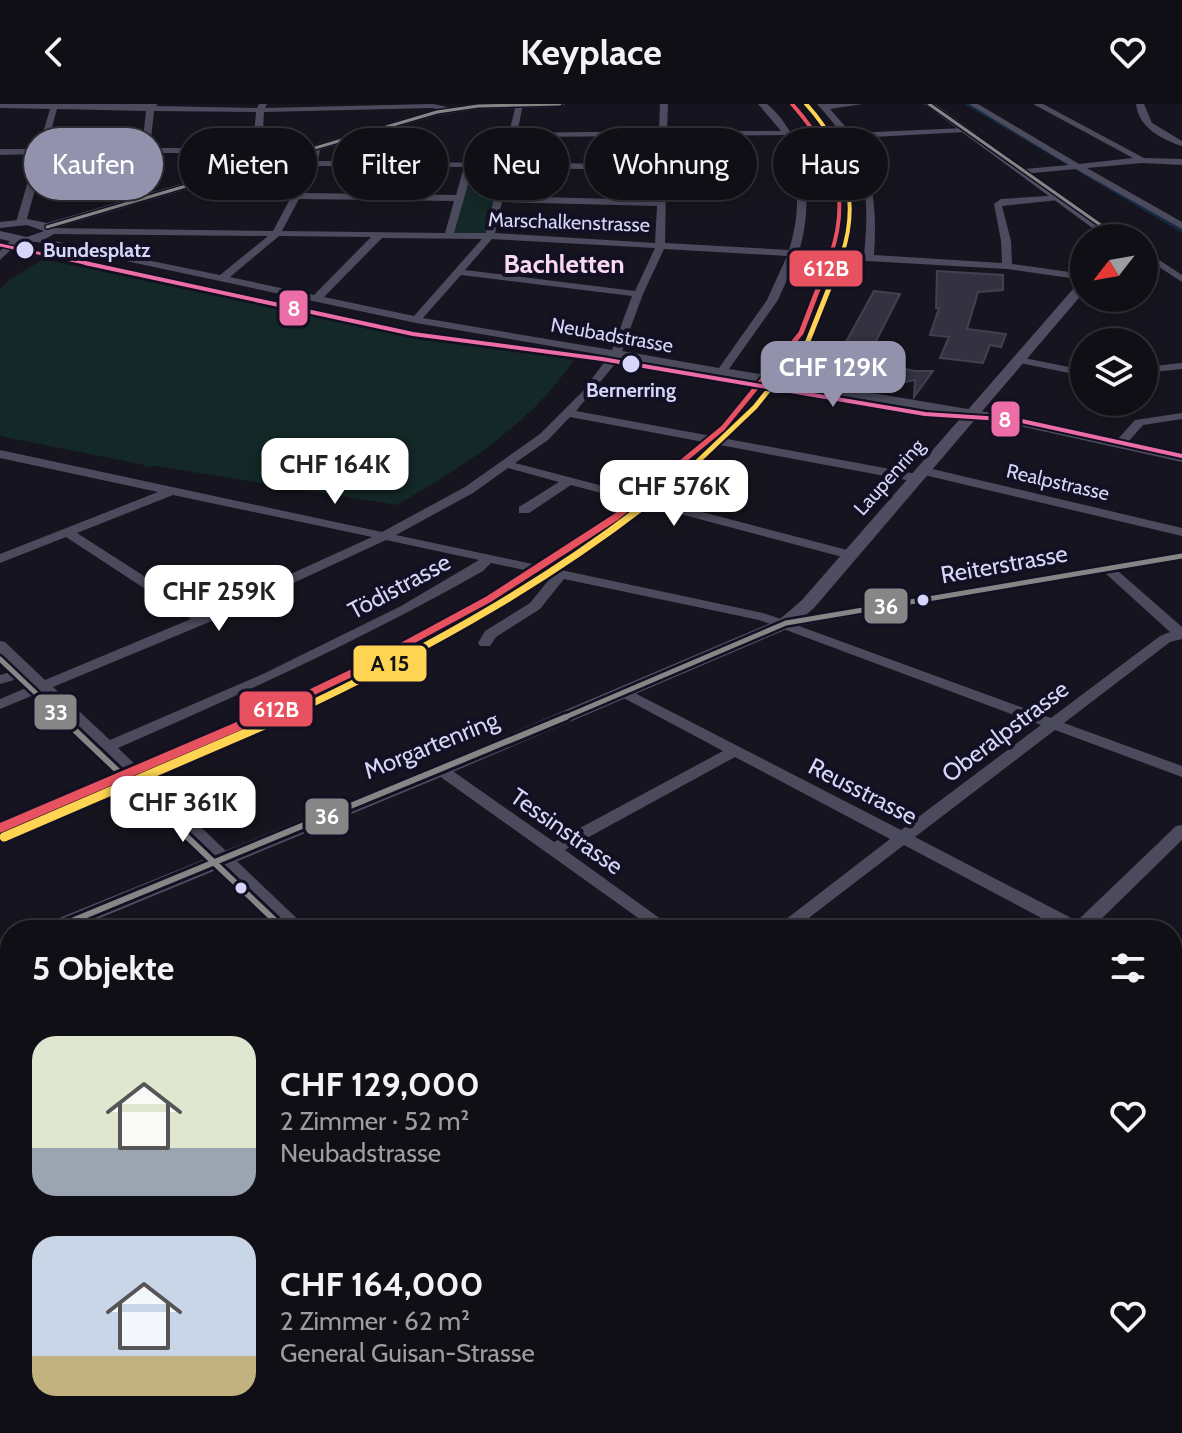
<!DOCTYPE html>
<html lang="de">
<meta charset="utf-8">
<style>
body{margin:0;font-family:Cabin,sans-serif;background:#1e1d23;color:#f1f3f6;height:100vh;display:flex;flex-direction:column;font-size:30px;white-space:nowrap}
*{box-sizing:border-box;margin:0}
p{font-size:26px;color:#9c9ca1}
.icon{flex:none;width:44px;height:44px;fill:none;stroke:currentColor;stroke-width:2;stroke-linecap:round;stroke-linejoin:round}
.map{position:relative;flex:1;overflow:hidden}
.drawer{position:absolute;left:0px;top:816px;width:1182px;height:514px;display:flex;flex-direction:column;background:#100f16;border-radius:32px 32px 0 0;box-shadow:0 4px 12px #0003,0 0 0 2px #302f35}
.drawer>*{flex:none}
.banner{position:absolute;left:24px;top:24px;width:1134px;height:72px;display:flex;gap:16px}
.needle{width:52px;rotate:239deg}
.buttons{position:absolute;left:1070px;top:120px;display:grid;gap:16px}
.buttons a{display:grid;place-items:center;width:88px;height:88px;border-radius:50%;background:#100f16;box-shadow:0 4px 12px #0003,0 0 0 2px #302f35;font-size:40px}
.price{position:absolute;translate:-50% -68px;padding:0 18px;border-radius:16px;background:#fff;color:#222;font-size:26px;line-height:52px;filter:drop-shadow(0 2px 4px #0008)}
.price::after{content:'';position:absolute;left:50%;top:48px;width:24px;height:18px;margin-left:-12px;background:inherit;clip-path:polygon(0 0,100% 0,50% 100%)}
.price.current{background:#9392ad;color:#fff}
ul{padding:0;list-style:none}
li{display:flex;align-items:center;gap:24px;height:200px;padding:0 32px}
li span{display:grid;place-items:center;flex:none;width:224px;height:160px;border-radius:24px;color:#555}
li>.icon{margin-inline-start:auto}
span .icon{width:96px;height:96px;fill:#fffc;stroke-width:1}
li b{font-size:34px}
h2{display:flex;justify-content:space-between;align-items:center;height:96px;padding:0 32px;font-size:34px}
.pill{padding:0 28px;border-radius:36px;background:#100f16;box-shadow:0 4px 12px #0003,0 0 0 2px #302f35;font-size:28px;line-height:72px}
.pill.current{background:#9392ad;color:#fff}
header{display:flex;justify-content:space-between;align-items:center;height:104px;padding:0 32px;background:#100f16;font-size:36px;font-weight:700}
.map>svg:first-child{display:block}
</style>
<header><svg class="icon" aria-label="back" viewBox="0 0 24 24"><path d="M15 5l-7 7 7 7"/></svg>Keyplace<svg class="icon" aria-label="heart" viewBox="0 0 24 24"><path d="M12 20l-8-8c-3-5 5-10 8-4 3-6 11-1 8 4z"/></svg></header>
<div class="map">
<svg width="1182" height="1329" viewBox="0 0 1182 1329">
<rect width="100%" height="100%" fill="#16141e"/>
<g fill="#142827">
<polygon points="466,61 505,62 490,131 446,130"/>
<path d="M43 155 415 235 574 256C530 321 464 362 397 401L156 362 144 364 145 361 0 332V186L8 177Z"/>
<polygon points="627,258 930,309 927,313 624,262"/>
<polygon points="5,899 10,907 10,988 0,971 0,901"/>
</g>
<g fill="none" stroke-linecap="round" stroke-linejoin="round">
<polyline stroke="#162b43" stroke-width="3" points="967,0 1182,127"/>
</g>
<g fill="#343240" stroke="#424051" stroke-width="2">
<polygon points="937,167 1003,171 1003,186 978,188 967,225 1006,230 1001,243 990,241 983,259 940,254 949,233 930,231 939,204 936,204"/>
<polygon points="874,187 900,190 870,249 842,245"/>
<polygon points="862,256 915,267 933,267 914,293 915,276 901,279 853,270"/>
</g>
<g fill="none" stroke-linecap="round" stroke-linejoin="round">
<g fill="#4b4b5d" fill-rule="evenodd">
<path d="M0 0H158L156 2 257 4 259 0H267L265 4 433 0 456 5 452 7 431 4 264 8 262 46 259 57 263 58V62L251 60 252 49H150L147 90 153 93 149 96 138 91 142 49 45 50 26 118 21 121 16 118 36 50 0 51V45H38L50 5 0 4ZM57 5 146 7 142 44 46 45ZM154 7 256 8 253 44H150Z"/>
<path d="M516 0 523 1 517 29 659 27 660 0H668L667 27H781L758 0H767C808 34 814 98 799 147L864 151C871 81 864 52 817 0H863L830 5 851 29 965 24 969 26 965 28 855 34C874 72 877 109 874 151L1002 159 1001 137 994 100 1001 95 1062 91 1063 93 1059 96 1002 102 1011 137 1012 160 1084 170V176L1007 165 797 153 778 196 729 265 1010 312 1117 336 1135 316 1182 309V315L1143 321 1128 338 1182 350V358L1010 320 620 254 576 307 917 370 923 374 917 378 570 313 548 336 515 359 855 448 857 451 850 455 571 381 529 409H519V403L559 378 508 364 473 389 396 431 763 509 784 516 1182 448V456L1118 467 1182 523V535L1170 538 1064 619 1182 662V673L1055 626 915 733 1077 817 1176 722 1182 721V736L1090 826H1064L904 741 793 826H772L890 735 735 653 565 746 676 826H655L435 669 433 666 435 663H447L554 738 723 647 620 592 617 589 620 586 625 584 901 726 1041 621 759 516 564 475 540 505 496 533 490 542H480L478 539 485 527 530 499 552 472 491 459 483 467C365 534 242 590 118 644L309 826H289L41 588 0 605V595L33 581 25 573 0 580V571L17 566 0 549V537L5 538 45 576 191 515 66 433 0 459V450L158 388 0 354V346L382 428 465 383 540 330 582 288 609 252 416 219 37 138 34 137V133L220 171 268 132 51 130 46 127 51 124 273 127 309 59 312 49 308 47V43L320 46 318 57 502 59ZM659 32 658 60 510 59 516 33ZM667 32 784 31C800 68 801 108 789 146L665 139ZM316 62 464 63 456 91 302 89ZM473 63 501 64 486 129H454ZM509 64 658 66 657 96 503 92ZM299 95 454 97 445 129 282 127ZM502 98 657 102 655 139 495 129ZM279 132 371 133 314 191 230 173ZM382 134 482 135 414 212 324 193ZM492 135 655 144 635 187 465 166ZM664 145 787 152 767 196 719 264 622 247 643 190ZM461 171 632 192 612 246 423 214ZM173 391 372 433 203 510 77 429ZM386 436 479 456 401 502 263 570 110 636 53 583 207 519ZM1105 469 1170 528 1160 532 1051 614 799 522Z"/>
<polygon points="969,0 978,0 1079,60 1133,54 1033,0 1043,0 1144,54 1182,55 1182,61 1142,59 1087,64 1182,118 1182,125 1076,65 1022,70 1021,68 1025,65 1069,61"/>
<path d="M1136 0H1144L1152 19 1182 37V42C1161 35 1139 24 1136 0Z"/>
<polygon points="13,134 21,136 0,156 0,147"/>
<polygon points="1144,146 1182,171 1182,178 1144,153"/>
<polygon points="1019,253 1084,266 1084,272 1015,258 1014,256"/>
<polygon points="1182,259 1182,265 1144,269 1144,263"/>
<polygon points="924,363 1182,424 1182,432 920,370 918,367"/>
<polygon points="1172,867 1182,871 1182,887 1172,883"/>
<path d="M1182 970C1182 982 1182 995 1172 1000 1172 987 1168 974 1182 970Z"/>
<polygon points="10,996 10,1013 0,1017 0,1000"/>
<polygon points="10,1223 10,1243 0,1245 0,1225"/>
<polygon points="1182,1236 1182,1256 1172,1259 1172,1239"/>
<polygon points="817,1320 845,1320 850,1329 822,1329"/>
<polygon points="858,1320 920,1320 913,1329 851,1329"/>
<polygon points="965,1320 989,1320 987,1329 963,1329"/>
</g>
<g fill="#524c62" fill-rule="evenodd">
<path d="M472 0H565L560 3 478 5 438 11 55 124V129C38 142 20 140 0 135V127L27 133 44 127 27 121 0 124V118L27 115 47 119 434 6Z"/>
<polygon points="924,0 935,0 1120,134 1106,134"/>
<polygon points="1084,176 1084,188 814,504 792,523 448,670 71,826 39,826 42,821 434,662 780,515 802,496 1080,177"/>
<polygon points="10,835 10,852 0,855 0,838"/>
</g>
<g stroke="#121022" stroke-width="6">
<polyline id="bus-1-far2" points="929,0 1119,134"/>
</g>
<g stroke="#121022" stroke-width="10">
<polyline id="bus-1-far1" points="561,615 786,519 1182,452"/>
</g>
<g stroke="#121022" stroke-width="12">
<polyline id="bus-1" points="50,826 566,613"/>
</g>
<g stroke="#121022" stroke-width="6">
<polyline id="bus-2" points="47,123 437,8 478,2 560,0"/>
</g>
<g stroke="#121022" stroke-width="10">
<polyline id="bus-3-far1" points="0,555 63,615"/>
</g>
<g stroke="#121022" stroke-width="12">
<polyline id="bus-3" points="61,613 285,826"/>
</g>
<use href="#bus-1-far2" stroke="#868686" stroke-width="3"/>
<use href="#bus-1-far1" stroke="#868686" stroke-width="5"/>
<use href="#bus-1" stroke="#868686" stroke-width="6"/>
<use href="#bus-2" stroke="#868686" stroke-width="3"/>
<use href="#bus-3-far1" stroke="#868686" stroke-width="5"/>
<use href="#bus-3" stroke="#868686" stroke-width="6"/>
<g stroke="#121022" stroke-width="7">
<path id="rail-1-far3" d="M792 0C837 51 853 96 827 161"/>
</g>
<g stroke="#121022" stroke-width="9">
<polyline id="rail-1-far2" points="677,362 723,324 801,229 828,159"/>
</g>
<g stroke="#121022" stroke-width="12">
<polyline id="rail-1-far1" points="256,615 354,568 489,495 616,413 679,360"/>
</g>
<g stroke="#121022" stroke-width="15">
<polyline id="rail-1" points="0,724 260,613"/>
</g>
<g stroke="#121022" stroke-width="7">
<path id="rail-2-far3" d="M806 0C848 46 862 103 838 161"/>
</g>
<g stroke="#121022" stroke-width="9">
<polyline id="rail-2-far2" points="693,362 755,303 808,237 839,159"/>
</g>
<g stroke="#121022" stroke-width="12">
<path id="rail-2-far1" d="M279 615C425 547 573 466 695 360"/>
</g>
<g stroke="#121022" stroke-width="15">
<polyline id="rail-2" points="4,733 283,613"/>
</g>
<use href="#rail-1-far3" stroke="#e85260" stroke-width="4"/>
<use href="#rail-1-far2" stroke="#e85260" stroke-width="5"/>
<use href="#rail-1-far1" stroke="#e85260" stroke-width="7"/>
<use href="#rail-1" stroke="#e85260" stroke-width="9"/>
<use href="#rail-2-far3" stroke="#fed452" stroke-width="4"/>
<use href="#rail-2-far2" stroke="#fed452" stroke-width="5"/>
<use href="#rail-2-far1" stroke="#fed452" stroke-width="7"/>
<use href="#rail-2" stroke="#fed452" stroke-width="9"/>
<g stroke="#121022" stroke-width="6">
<polyline id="tram-1-far1" points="0,141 94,161"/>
</g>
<g stroke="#121022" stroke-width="8">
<polyline id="tram-1" points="85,159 413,230 602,255 925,310 1017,316 1182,352"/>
</g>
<use href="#tram-1-far1" stroke="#ed6ea7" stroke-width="3"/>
<use href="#tram-1" stroke="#ed6ea7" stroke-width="4"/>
</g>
<g fill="#d6d6fa" stroke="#121022" stroke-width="3">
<circle cx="25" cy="146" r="10"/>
<circle cx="631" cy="260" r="10"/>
<circle cx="923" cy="496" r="7"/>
<circle cx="241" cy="784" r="7"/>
</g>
<g text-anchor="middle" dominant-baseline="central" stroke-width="8" stroke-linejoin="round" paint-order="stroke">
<g font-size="20" fill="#d6d6fa" stroke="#121022">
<text transform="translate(569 118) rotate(2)">Marschalkenstrasse</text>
<text transform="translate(612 231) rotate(10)">Neubadstrasse</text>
<text transform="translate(889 373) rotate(-48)">Laupenring</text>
<text transform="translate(1058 378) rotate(13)">Realpstrasse</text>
</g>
<g font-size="20" font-weight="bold" fill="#d6d6fa" stroke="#121022" text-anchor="start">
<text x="43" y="146">Bundesplatz</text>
<text x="631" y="286" text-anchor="middle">Bernerring</text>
</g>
<g font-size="24" fill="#d6d6fa" stroke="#121022">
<text transform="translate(1004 460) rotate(-10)">Reiterstrasse</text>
<text transform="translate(399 482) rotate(-28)">Tödistrasse</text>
<text transform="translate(1005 627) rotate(-37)">Oberalpstrasse</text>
<text transform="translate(431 641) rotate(-22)">Morgartenring</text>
<text transform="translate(863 687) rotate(27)">Reusstrasse</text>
<text transform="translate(567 727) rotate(35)">Tessinstrasse</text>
</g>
<g font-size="26" font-weight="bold" fill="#fad8f2" stroke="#121022">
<text x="564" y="160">Bachletten</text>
</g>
</g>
<g stroke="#121022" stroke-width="3">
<rect x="788" y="145" width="76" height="39" rx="8" fill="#e85260"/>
<rect x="278" y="185" width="31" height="38" rx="8" fill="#ed6ea7"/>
<rect x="990" y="296" width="31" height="38" rx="8" fill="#ed6ea7"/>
<rect x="863" y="483" width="46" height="38" rx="8" fill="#868686"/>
<rect x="352" y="540" width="76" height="39" rx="8" fill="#fed452"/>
<rect x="238" y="586" width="76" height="38" rx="8" fill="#e85260"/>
<rect x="33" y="589" width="45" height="38" rx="8" fill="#868686"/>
<rect x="304" y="693" width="46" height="39" rx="8" fill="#868686"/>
</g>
<g font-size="22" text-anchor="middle" font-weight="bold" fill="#fff">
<text x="826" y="172">612B</text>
<text x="294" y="212">8</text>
<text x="1005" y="323">8</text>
<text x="886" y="510">36</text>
<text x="276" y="613">612B</text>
<text x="56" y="616">33</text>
<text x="327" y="720">36</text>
</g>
<g font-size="22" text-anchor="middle" font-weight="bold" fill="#111">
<text x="390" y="567">A 15</text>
</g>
</svg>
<div class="buttons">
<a><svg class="needle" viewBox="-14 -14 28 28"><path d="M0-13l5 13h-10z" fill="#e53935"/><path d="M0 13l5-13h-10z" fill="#9c9ca1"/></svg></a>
<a><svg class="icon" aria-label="layers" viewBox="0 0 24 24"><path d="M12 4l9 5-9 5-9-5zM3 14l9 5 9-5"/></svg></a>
</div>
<b class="price current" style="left:833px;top:305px">CHF 129K</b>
<b class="price" style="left:335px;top:402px">CHF 164K</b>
<b class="price" style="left:674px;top:424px">CHF 576K</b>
<b class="price" style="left:219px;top:529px">CHF 259K</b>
<b class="price" style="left:183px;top:740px">CHF 361K</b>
<div class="banner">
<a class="pill current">Kaufen</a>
<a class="pill">Mieten</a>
<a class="pill">Filter</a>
<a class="pill">Neu</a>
<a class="pill">Wohnung</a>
<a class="pill">Haus</a>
</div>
<section class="drawer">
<h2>5 Objekte<svg class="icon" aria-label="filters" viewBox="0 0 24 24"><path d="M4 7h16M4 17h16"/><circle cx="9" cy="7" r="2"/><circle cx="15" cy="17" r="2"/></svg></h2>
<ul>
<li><span style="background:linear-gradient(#dfe7d0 70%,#9aa5b1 0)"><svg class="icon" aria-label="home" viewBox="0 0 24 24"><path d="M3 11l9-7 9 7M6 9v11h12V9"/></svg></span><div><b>CHF 129,000</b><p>2 Zimmer · 52 m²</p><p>Neubadstrasse</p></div><svg class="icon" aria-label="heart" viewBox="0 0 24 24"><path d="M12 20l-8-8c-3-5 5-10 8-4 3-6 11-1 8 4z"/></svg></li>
<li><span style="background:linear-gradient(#c9d6e8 75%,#c2b280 0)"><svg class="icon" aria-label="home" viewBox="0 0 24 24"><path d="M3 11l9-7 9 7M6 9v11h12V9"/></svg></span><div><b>CHF 164,000</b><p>2 Zimmer · 62 m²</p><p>General Guisan-Strasse</p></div><svg class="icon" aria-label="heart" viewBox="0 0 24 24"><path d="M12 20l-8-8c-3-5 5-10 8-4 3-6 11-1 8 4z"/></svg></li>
</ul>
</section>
</div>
